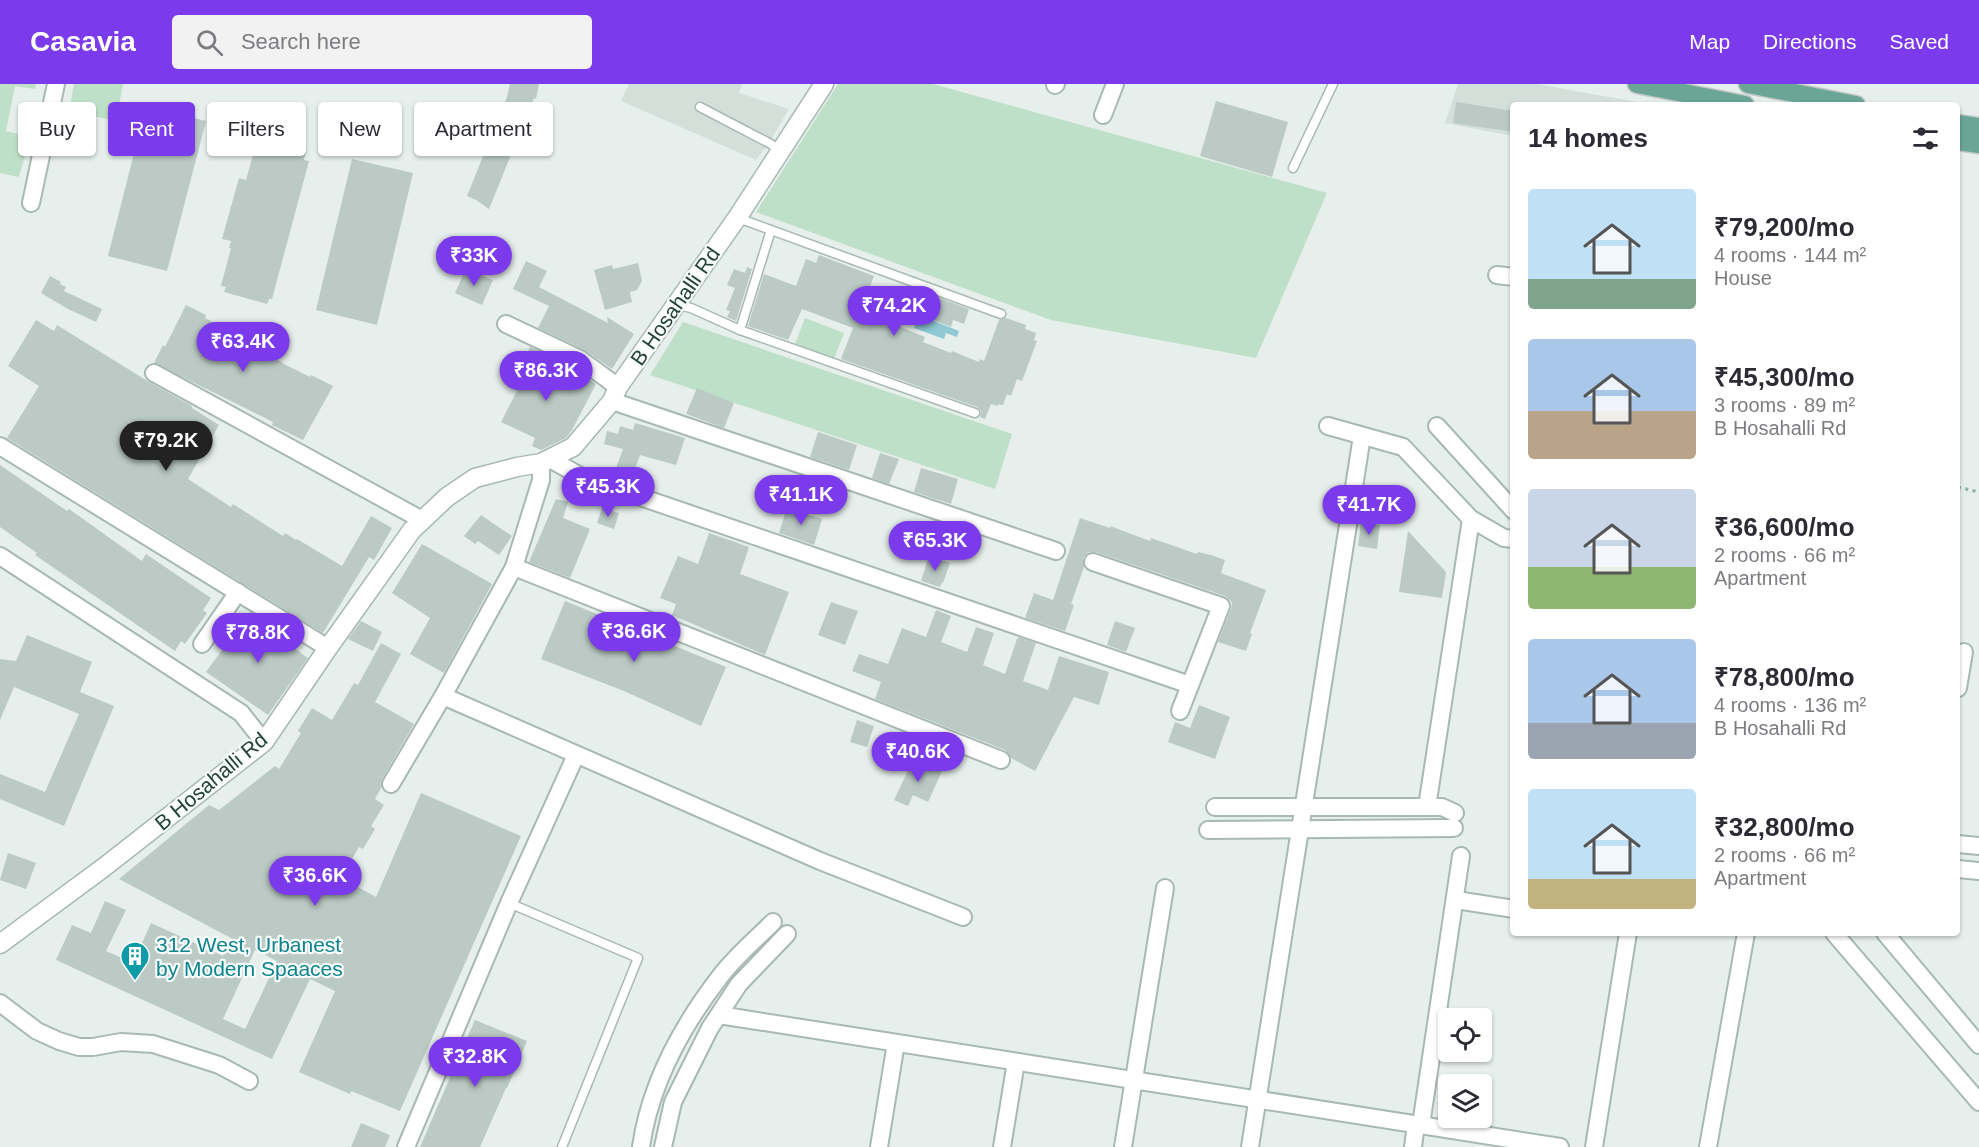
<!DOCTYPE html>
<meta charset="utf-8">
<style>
body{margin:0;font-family:Arial,sans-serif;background:#f2f2f3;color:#2b2b33;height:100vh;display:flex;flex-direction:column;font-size:22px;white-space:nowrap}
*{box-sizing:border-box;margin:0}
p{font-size:20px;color:#7c7c81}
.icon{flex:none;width:33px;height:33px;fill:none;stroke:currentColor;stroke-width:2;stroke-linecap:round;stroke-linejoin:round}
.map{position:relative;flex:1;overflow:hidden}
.sheet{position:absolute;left:1510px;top:18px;width:450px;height:834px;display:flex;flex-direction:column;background:#fff;border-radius:6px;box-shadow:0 2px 4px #0004}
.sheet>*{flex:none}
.hud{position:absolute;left:18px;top:18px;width:570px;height:54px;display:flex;gap:12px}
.tools{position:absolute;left:1438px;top:924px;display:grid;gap:12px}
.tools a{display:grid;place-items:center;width:54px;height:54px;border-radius:6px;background:#fff;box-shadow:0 2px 4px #0004;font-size:30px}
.price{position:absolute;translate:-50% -51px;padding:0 14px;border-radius:21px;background:#7c3aed;color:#fff;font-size:20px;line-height:39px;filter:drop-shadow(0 2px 3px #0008)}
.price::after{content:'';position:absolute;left:50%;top:36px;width:18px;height:14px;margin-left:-9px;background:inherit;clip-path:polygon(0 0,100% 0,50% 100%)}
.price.on{background:#222;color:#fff}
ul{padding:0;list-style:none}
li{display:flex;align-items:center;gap:18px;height:150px;padding:0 18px}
li span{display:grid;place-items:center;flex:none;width:168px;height:120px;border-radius:6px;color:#555}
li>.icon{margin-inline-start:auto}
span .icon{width:72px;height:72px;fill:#fffc;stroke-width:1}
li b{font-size:26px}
h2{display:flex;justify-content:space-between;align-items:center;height:72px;padding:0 18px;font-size:26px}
.pill{padding:0 21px;border-radius:6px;background:#fff;box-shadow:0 2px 4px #0004;font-size:21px;line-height:54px}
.pill.on{background:#7c3aed;color:#fff}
header{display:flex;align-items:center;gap:36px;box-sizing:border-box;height:84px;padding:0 30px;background:#7c3aed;color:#fff}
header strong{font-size:28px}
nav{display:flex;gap:33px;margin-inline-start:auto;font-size:21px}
.search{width:420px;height:54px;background:#f2f2f3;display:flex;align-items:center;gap:15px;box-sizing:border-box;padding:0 21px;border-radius:6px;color:#7c7c81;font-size:22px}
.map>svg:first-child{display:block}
</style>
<header>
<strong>Casavia</strong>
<div class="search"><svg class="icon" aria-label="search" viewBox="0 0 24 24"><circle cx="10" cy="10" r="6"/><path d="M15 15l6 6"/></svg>Search here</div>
<nav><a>Map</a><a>Directions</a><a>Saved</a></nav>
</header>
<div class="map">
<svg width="1979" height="1063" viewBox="0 0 1979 1063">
<rect width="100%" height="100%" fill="#e6efeb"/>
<g fill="#d4dfda">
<polygon points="629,0 742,0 739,9 789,25 769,59 756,76 621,17"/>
<polygon points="1458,0 1536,0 1654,21 1514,21 1513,52 1445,39"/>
</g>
<g fill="#bfe0c8">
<polygon points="0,0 36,0 35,5 15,2 6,47 30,53 19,93 0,89"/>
<polygon points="74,0 123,0 116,37 69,27"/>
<polygon points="838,0 933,0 1327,109 1256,274 1051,236 756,128"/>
<polygon points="805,234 844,249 834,275 795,260"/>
<polygon points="683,238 1012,350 995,405 650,291"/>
</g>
<polygon fill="#8ec9d4" points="919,231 959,247 957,253 946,249 944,255 914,244"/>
<g fill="#bbcac4" fill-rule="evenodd">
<polygon points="510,0 539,0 536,15 534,14 489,125 476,116 467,112 507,13"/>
<polygon points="1216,17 1288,38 1272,93 1200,72"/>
<polygon points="1456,18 1514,27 1514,48 1453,39"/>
<polygon points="146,22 206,37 167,187 108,172"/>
<polygon points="264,55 306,66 304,76 309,77 272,215 269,215 267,220 224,208 226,203 221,202 231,164 229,164 231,157 222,155 239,94 246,96 256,60 262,62"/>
<polygon points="352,75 413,89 377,241 316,226"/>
<polygon points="819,171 874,192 859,231 897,245 898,242 925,253 923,258 951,269 952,267 979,278 980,275 984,277 999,236 1006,234 1026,241 1025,245 1036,249 1034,256 1037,257 1022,297 1017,295 1011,312 1007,310 1003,321 998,320 998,322 991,320 985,335 980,333 981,327 977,323 841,275 853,244 802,225 788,256 748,242 764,190 796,202 806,175 816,179"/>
<polygon points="526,177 547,187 539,203 608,239 607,233 634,250 612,285 585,266 538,244 549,222 513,205"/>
<polygon points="638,179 642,197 637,206 630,208 632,218 605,226 594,186 612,181 613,185"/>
<polygon points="747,183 752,185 736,237 727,233 730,227 726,226 735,204 727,201 734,185 745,189"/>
<polygon points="466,185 493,196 482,221 455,209"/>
<polygon points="50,192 61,198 60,200 66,203 64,207 102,225 96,238 68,225 41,209"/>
<polygon points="923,208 969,225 964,240 953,236 951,243 928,234 931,228 918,223"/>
<polygon points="186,221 206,231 205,234 277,272 276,275 286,281 310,293 311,291 333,302 303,356 272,341 273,338 154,279 163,261 165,263"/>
<polygon points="36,236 54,247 57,241 149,298 192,322 192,324 219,341 188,395 231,423 233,420 283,452 285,449 296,456 297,455 342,482 371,432 392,444 374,476 369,473 323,549 7,354 39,302 8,282"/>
<polygon points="530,263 554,274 547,289 574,303 581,289 596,300 572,346 566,354 541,366 532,362 535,354 501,338 517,307 511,303"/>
<polygon points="697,304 734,319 724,344 686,330"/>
<polygon points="635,339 685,354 676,381 640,371 630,398 613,392 623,365 604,360 607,347 618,350 620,342 633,346"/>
<polygon points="818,348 857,361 849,386 810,373"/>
<polygon points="880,369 899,375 889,400 872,394"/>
<polygon points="0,381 67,427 69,425 142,477 146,470 211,514 203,526 207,529 185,560 181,557 175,567 35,471 37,469 0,443"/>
<polygon points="921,384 958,395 951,420 914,408"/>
<polygon points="556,415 568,418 563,434 590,445 570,494 529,478"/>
<polygon points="602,424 619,429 614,445 597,439"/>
<polygon points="787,424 822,435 814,461 779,449"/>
<polygon points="481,431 512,452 499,471 478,457 475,460 464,452"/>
<polygon points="1080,434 1110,444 1110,442 1150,457 1151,454 1197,470 1198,468 1211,471 1225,476 1221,489 1266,506 1250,549 1252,550 1246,567 1218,558 1231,525 1232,518 1225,512 1096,468 1089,468 1083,474 1084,483 1071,520 1074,521 1065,547 1025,534 1034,509 1053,516"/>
<polygon points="1361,438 1380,441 1377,465 1358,462"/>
<polygon points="1408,447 1446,488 1442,514 1399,508"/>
<polygon points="709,449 749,463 740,490 789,508 765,571 672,531 676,520 660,514 678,472 698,480"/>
<polygon points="422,460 492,500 444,589 410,570 430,534 392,509"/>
<polygon points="929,472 950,479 943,499 942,498 940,503 921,497"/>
<polygon points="565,517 726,583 701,642 624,607 541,575"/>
<polygon points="831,518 858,527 845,561 818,551"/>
<polygon points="936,526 951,532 941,558 967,568 976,543 994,549 983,581 1005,590 1017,555 1019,553 1036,559 1023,597 1048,606 1059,572 1109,588 1099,621 1074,613 1035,687 1011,674 1005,666 875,615 881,598 852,587 859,570 888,580 902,544 926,553"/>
<polygon points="250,528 280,547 277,552 308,574 268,631 206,588"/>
<polygon points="361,537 382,548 373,567 348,555"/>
<polygon points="1115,537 1135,544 1126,568 1107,561"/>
<polygon points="27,551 92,578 80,608 114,622 64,742 0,715 0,690 45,708 79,630 14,603 0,636 0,575 16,577"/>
<path d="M381 559 401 570 375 618 414 640 382 695 381 704 375 715 384 721 371 742 375 745 363 765 359 763 341 794 376 813 421 709 521 752 400 1027 351 1007 350 1010 299 988 335 907 310 895 272 975 56 876 72 841 91 849 105 817 126 826 106 867 133 879 151 839 223 872 231 854 119 795 209 721 219 726 275 682 279 685 301 649 298 647 312 624 332 636 354 599 358 601ZM255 866 277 877 245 945 223 935Z"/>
<polygon points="1199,621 1230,633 1215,675 1168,658 1175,638 1190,644"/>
<polygon points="857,636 874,642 867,663 850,658"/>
<polygon points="914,674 942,687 928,718 913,711 908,722 894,716"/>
<polygon points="8,769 36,779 26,805 0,796"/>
<polygon points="475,936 527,957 507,1004 506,1004 480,1063 420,1063"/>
<polygon points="361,1039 390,1051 385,1063 351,1063"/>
</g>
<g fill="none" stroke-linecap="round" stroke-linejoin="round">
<g stroke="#a8b8b2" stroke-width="11">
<g id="service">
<polyline points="700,23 769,59 780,66"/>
<polyline points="1293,84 1333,0"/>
<polyline points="738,134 1001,230"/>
<polyline points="678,221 691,224 740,246 975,329"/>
<polyline points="740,246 771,146"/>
<polyline points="509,819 638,874 562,1063"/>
</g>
</g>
<g stroke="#a8b8b2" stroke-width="20">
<g id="minor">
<polyline points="1055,1 1056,0"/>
<polyline points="1103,31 1115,0"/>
<polyline points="31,119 56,0"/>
<polyline points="1497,191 1514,193"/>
<polyline points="506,240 580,275 618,303"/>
<polyline points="154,289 422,436"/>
<polyline points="612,317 1056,467"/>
<polyline points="1328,342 1403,363 1471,435 1504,454 1514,455"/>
<polyline points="1437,342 1514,427"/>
<polyline points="0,362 328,564"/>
<polyline points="550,375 582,393 1190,601"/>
<polyline points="0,472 241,629 264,658"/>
<polyline points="1093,478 1221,522 1180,627"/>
<polyline points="514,483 1001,676"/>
<polyline points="202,560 238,508"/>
<polyline points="1958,604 1964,568"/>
<polyline points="443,612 820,777 963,833"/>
<polyline points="391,700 443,612 514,483 541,396 541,379"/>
<polyline points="1215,723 1442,723 1455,729"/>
<polyline points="1427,723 1471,435"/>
<polyline points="1208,746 1454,744"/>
<polyline points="1958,760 1979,762"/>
<polyline points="1958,785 1979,787"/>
<polyline points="1456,816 1514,825"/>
<polyline points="1834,849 1979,1018"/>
<polyline points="1885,849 1979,961"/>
<polyline points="0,919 37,947 59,957 79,963 93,963 121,958 153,960 219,981 249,997"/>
<polyline points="719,931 1560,1063"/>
<polyline points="1421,1041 1461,772"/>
<polyline points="406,1063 509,819 576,671"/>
<path d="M641 1063C650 1000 683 940 722 890 737 871 756 855 773 838"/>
<polyline points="663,1063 673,1018 710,944 739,900 787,850"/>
<polyline points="879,1063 896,959"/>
<polyline points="1002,1063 1016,978"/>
<polyline points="1123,1063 1165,804"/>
<polyline points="1250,1063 1362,352"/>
<polyline points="1413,1063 1416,1040"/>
<polyline points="1594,1063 1628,849"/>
<polyline points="1708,1063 1746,849"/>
</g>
</g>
<g stroke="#a8b8b2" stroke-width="21">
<polyline id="tertiary" points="0,860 103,784 264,658 328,564 412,446 447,413 475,394 517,383 541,379 573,363 612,317 618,303 737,134 824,0"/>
</g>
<g stroke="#c2cac8" stroke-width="21">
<g id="primary">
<polyline points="1637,0 1745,21"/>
<polyline points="1748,0 1856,21"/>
<polyline points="1958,40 1979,43"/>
<polyline points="1958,57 1979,60"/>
</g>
</g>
<polyline stroke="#86b3a5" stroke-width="3" stroke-dasharray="3 4.5" stroke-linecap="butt" points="1958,403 1979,408"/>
<use href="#service" stroke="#fff" stroke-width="8"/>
<use href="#minor" stroke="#fff" stroke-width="16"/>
<use href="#tertiary" stroke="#fff" stroke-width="18"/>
<use href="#primary" stroke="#6aa596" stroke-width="18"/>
</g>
<defs>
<g id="building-pin" transform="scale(1.5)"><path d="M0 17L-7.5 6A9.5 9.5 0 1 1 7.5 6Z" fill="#0f9aa8" stroke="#f7fbf9"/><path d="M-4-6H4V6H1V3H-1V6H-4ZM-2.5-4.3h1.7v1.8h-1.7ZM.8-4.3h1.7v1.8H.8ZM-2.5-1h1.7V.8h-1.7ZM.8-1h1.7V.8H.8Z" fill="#fff"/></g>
</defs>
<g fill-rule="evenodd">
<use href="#building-pin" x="135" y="872"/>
</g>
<g text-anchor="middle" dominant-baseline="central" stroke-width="4.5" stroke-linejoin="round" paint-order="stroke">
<g font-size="21" fill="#24423a" stroke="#f7fbf9">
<text transform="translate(675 222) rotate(-55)">B Hosahalli Rd</text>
<text transform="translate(211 697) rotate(-40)">B Hosahalli Rd</text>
</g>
<g font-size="21" fill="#0d838f" stroke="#f7fbf9" text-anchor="start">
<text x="156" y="860">312 West, Urbanest<tspan x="156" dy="24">by Modern Spaaces</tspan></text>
</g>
</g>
</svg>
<div class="tools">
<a><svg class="icon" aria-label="locate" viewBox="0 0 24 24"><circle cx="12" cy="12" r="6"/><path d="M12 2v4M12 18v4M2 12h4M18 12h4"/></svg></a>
<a><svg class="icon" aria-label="layers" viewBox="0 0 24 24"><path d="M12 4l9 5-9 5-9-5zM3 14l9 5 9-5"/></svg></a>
</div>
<b class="price" style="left:474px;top:203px">₹33K</b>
<b class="price" style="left:894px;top:253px">₹74.2K</b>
<b class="price" style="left:243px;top:289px">₹63.4K</b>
<b class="price" style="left:546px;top:318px">₹86.3K</b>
<b class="price on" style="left:166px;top:388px">₹79.2K</b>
<b class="price" style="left:608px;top:434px">₹45.3K</b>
<b class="price" style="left:801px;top:442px">₹41.1K</b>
<b class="price" style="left:1369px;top:452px">₹41.7K</b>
<b class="price" style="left:935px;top:488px">₹65.3K</b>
<b class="price" style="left:634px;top:579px">₹36.6K</b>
<b class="price" style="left:258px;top:580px">₹78.8K</b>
<b class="price" style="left:918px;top:699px">₹40.6K</b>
<b class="price" style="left:315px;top:823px">₹36.6K</b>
<b class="price" style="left:475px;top:1004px">₹32.8K</b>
<div class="hud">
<a class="pill">Buy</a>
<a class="pill on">Rent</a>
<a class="pill">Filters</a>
<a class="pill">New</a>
<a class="pill">Apartment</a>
</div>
<section class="sheet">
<h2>14 homes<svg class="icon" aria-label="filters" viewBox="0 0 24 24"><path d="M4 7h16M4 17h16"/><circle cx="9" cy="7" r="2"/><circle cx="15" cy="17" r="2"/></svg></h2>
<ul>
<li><span style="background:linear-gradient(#bfe0f5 75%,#7fa58c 0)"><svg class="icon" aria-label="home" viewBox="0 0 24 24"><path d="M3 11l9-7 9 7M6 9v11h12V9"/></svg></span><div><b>₹79,200/mo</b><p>4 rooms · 144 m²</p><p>House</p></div></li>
<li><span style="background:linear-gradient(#a9c7e8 60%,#b9a48a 0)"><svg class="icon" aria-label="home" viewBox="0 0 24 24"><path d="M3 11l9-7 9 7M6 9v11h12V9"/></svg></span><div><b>₹45,300/mo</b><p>3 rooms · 89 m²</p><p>B Hosahalli Rd</p></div></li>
<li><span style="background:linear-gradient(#c9d6e8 65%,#8fb573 0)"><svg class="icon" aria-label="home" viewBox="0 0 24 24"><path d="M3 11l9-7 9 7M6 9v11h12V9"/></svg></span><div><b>₹36,600/mo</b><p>2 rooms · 66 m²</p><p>Apartment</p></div></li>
<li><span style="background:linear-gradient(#a9c7e8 70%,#9aa5b1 0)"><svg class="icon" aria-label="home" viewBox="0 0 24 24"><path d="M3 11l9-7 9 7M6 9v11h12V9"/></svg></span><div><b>₹78,800/mo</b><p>4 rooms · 136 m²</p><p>B Hosahalli Rd</p></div></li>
<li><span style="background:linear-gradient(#bfe0f5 75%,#c2b280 0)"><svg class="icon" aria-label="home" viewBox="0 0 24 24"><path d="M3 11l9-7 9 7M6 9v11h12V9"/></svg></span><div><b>₹32,800/mo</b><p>2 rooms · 66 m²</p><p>Apartment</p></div></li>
</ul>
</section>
</div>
